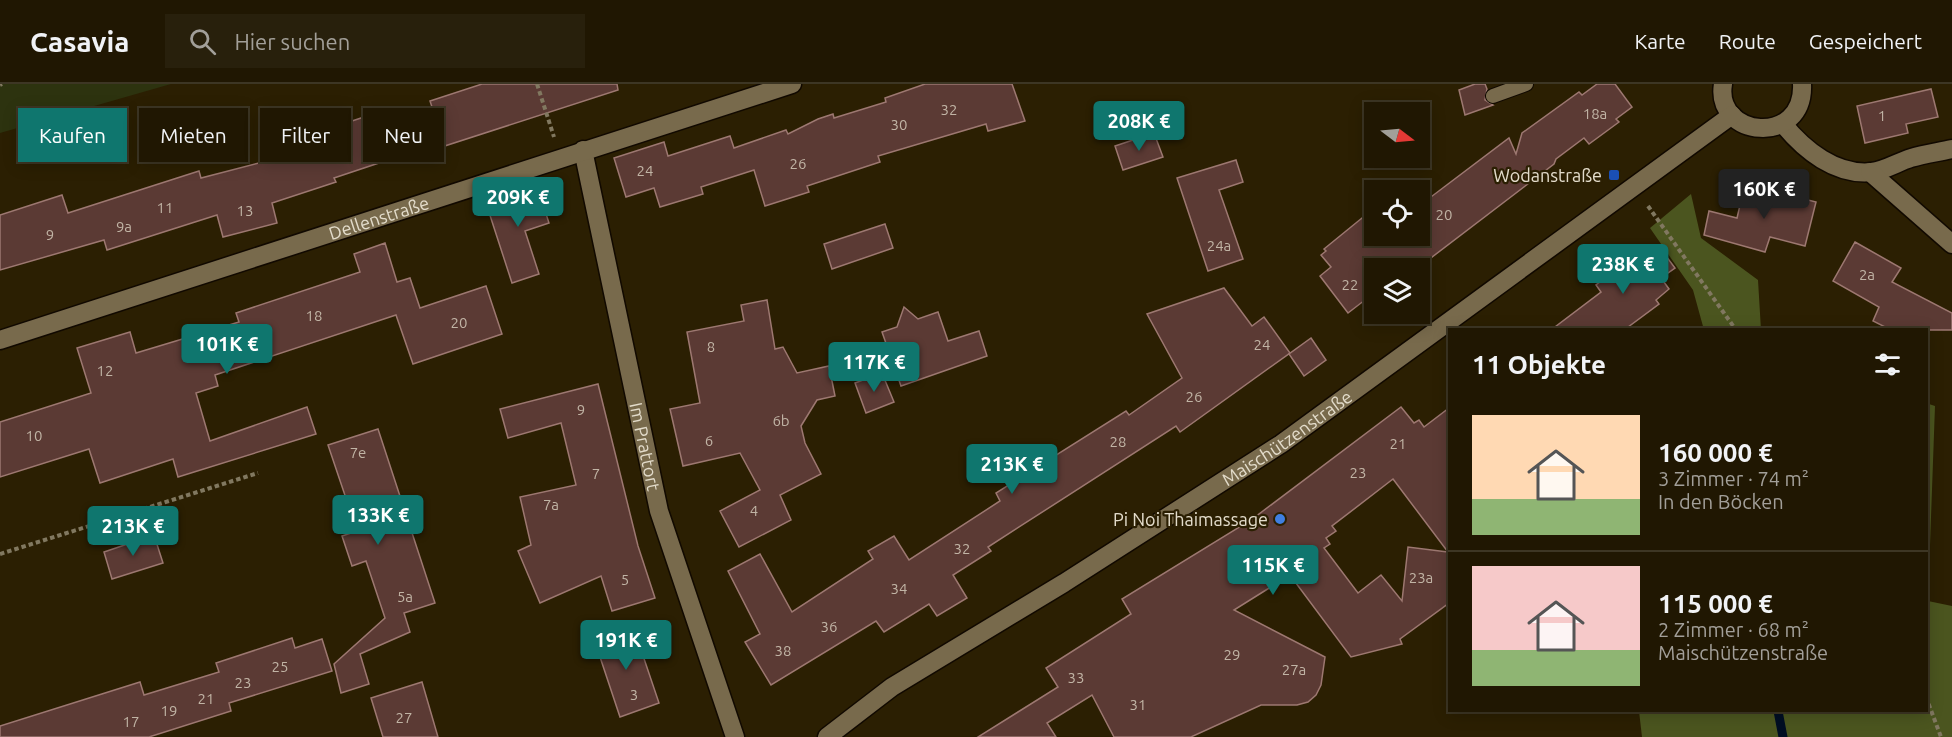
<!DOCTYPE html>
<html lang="de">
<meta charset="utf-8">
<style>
body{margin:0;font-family:Ubuntu,sans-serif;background:#28200c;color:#f1f3f6;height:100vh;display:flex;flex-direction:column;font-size:22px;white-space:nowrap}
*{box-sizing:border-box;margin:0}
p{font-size:20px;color:#a29f99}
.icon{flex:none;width:33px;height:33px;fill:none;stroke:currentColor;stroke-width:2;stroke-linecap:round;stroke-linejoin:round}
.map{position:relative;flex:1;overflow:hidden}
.sheet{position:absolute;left:1448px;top:244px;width:480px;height:384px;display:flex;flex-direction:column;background:#201702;border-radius:0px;box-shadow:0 3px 15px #0003,0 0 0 2px #3d3624}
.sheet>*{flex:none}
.hud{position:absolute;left:18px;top:24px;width:570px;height:54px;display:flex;gap:12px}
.needle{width:39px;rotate:106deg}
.fabs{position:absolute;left:1364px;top:18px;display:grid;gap:12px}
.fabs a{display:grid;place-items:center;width:66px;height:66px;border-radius:0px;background:#201702;box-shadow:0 3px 15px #0003,0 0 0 2px #3d3624;font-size:30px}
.price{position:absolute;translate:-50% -51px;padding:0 14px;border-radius:6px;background:#0f766e;color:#fff;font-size:20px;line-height:39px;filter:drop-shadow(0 2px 3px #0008)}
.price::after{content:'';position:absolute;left:50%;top:36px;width:18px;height:14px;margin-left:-9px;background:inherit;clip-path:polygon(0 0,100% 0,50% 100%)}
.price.current{background:#222;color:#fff}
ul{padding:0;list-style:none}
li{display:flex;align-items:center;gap:18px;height:150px;padding:0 24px}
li+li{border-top:2px solid #3d3624}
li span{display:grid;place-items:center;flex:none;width:168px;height:120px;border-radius:0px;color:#555}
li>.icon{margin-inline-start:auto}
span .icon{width:72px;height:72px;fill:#fffc;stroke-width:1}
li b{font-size:26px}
h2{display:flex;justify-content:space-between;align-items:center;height:72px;padding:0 24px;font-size:26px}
.tag{padding:0 21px;border-radius:0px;background:#201702;box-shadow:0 3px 15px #0003,0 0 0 2px #3d3624;font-size:21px;line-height:54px}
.tag.current{background:#0f766e;color:#fff}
header{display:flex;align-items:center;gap:36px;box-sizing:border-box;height:84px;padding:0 30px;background:#201702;border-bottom:2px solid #3d3624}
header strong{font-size:28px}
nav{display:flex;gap:33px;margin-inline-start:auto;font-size:21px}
.search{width:420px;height:54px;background:#28200c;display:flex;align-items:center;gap:15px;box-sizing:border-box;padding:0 21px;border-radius:0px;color:#a29f99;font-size:22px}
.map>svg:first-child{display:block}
</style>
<header>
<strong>Casavia</strong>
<div class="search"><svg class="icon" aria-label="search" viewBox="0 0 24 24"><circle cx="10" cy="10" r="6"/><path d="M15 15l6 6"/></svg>Hier suchen</div>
<nav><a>Karte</a><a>Route</a><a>Gespeichert</a></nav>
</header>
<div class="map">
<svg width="1952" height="653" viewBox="0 0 1952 653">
<rect width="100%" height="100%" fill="#2b1f02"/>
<polygon fill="#2d330f" points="0,0 171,0 0,49"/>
<g fill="#4b551f">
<polygon points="1691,110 1701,154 1758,196 1761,246 1704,246 1693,206 1650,144"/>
<polygon points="1926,319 1935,322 1928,517 1952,522 1952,653 1642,653 1639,627 1926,627"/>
</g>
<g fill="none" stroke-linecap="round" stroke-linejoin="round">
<polyline stroke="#000e23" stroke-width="9" points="1778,627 1783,653"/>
</g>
<g fill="#5b3a34" stroke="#9d7871" stroke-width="1.5" fill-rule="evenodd">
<polygon points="482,0 617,0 618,6 423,69 421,65 334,94 336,98 272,119 277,139 223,153 217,131 107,166 104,156 0,186 0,131 62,111 68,129 199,87 201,94 278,74 275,68 321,53 319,48 364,33 367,44 432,23 430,17"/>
<polygon points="925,0 1012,0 1025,37 988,47 986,40 878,72 880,78 807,102 809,108 765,122 754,86 701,103 703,110 660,123 654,104 626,113 614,74 664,58 668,72 730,52 734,64 786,46 788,50 818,35 833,30 834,34 886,18 885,14"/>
<polygon points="1475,0 1485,0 1487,5 1485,16 1493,21 1465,31 1459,6"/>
<polygon points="1597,0 1615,0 1632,23 1616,35 1619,38 1589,60 1584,54 1556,75 1554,80 1419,183 1374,184 1374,209 1348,229 1320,192 1331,183 1321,171 1326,167 1324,165 1362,134 1374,152 1419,152 1419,122 1509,54 1516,70 1522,49 1579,8 1582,11"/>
<polygon points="1931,5 1938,33 1906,40 1908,49 1865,59 1857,22"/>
<polygon points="1154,49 1163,73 1123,86 1115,62"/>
<polygon points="1236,76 1243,98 1219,106 1243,175 1208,187 1177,94"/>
<polygon points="536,99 549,139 525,147 539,190 512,199 485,116"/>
<polygon points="1745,100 1816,118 1805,162 1770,153 1765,168 1704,151 1709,127 1737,134"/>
<polygon points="885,140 893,164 832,185 824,160"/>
<polygon points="1855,158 1901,184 1892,198 1952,229 1952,246 1891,246 1873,237 1879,223 1833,197"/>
<polygon points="385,159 397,198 410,194 420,224 486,202 502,250 413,280 396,231 215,291 218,302 196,309 210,357 307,323 316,350 178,393 173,375 100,399 89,365 0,393 0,338 91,309 77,264 130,248 136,269 239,238 236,229 360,188 354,170"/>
<polygon points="1660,164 1675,184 1661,194 1669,205 1656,216 1659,220 1624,246 1551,246 1601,208 1596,201 1640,167 1646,174"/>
<polygon points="1224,204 1252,242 1264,233 1290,269 1180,348 1176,342 988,463 991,467 953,491 967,514 937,532 929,520 884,548 876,537 771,601 745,558 760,550 728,487 760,470 792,528 873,475 868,467 894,452 909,476 1000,417 996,409 1126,327 1129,331 1182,294 1147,230"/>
<polygon points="767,216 775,265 783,263 797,289 829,282 835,312 817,316 801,342 805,359 821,390 780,411 791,436 739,463 720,427 760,406 740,369 683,382 670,325 700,319 687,248 744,237 741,221"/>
<polygon points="904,223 918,235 938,228 948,257 979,247 987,272 901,302 882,248 897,243"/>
<polygon points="1311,254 1326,276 1304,292 1289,270"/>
<polygon points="882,289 894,318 866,329 855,299"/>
<polygon points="598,300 638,462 655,514 612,527 601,492 540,519 518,467 531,461 520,413 576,401 561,339 508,354 500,325"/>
<path d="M1401 323 1414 339 1419 336 1424 343 1449 324V519L1400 555 1402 560 1351 573 1290 491 1234 526 1325 573 1321 601 1316 611 1308 618 1297 621H1261L1191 653H1114L1092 611 1047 639 1056 653H978L1058 603 1046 584 1131 530 1122 515 1251 436ZM1393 395 1448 468 1408 463 1402 517 1381 491 1358 509 1324 464 1330 460 1326 454 1336 447 1332 442Z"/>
<polygon points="378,345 435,519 404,529 410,548 360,570 369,600 341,609 334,580 385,534 366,477 352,482 342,452 357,447 328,361"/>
<polygon points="154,451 163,479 112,495 104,468"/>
<polygon points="633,542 659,619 620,633 594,555"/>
<polygon points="292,554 295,564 322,555 332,587 229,619 231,627 149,653 0,653 0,642 140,598 144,611 219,588 216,579"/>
<polygon points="422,598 438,653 383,653 371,614"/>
</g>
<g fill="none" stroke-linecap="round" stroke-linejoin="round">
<g stroke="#110900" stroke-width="16">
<polyline id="lane" points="1493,12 1526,0"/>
</g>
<g stroke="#110900" stroke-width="21">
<g id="street">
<path d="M1783 40C1804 66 1836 92 1872 88 1886 86 1898 78 1911 74 1924 70 1939 68 1952 65"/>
<path id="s1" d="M583 66 659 427 735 653"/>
<polyline points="1870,88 1952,160"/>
<path id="s2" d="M0 256 792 0"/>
</g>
</g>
<g stroke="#110900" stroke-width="21">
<g id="secondary">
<path d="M1723 0C1714 54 1805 63 1802 0"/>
<path id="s3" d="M827 653 892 603 1064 499 1281 360 1732 31"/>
</g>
</g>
<g stroke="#817860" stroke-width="4" stroke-dasharray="4.5 3" stroke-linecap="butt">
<polyline points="537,0 554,53"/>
<polyline points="0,1 2,0"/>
<polyline points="1648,122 1736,246"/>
<polyline points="0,470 258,389"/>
<polyline points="1926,613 1941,653"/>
</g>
<use href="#lane" stroke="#786a4c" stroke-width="14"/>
<use href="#street" stroke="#786a4c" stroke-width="18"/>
<use href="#secondary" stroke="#786a4c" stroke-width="18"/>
</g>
<rect fill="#1a4fb4" stroke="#2b1f02" stroke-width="2" x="1608" y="85" width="12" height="12" rx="3"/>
<circle fill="#3f7fe0" stroke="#2b1f02" stroke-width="2" cx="1280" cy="435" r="6"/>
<g text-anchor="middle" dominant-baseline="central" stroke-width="4.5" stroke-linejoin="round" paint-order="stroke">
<g font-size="15" fill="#c1b4a5">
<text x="949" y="25">32</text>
<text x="1595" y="29">18a</text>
<text x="1882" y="31">1</text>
<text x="899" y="40">30</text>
<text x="798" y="79">26</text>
<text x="645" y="86">24</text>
<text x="165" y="123">11</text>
<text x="245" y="126">13</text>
<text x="1444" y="130">20</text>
<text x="124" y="142">9a</text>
<text x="50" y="150">9</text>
<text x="1219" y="161">24a</text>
<text x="1867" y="190">2a</text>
<text x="1350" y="200">22</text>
<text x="314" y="231">18</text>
<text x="459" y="238">20</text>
<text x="1262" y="260">24</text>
<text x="711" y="262">8</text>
<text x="105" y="286">12</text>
<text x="1194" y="312">26</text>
<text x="581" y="325">9</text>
<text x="781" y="336">6b</text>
<text x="34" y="351">10</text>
<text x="709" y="356">6</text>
<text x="1118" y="357">28</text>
<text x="1398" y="359">21</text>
<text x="358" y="368">7e</text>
<text x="1358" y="388">23</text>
<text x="596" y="389">7</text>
<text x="551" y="420">7a</text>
<text x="754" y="426">4</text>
<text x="962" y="464">32</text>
<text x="1421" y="493">23a</text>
<text x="625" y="495">5</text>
<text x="899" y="504">34</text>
<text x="405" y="512">5a</text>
<text x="829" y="542">36</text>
<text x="783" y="566">38</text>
<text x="1232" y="570">29</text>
<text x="280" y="582">25</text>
<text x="1294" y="585">27a</text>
<text x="1076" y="593">33</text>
<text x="243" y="598">23</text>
<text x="634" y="610">3</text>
<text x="206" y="614">21</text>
<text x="1138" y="620">31</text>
<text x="169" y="626">19</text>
<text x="404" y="633">27</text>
<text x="131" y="637">17</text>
</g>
<g font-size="18" fill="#e3dccb" stroke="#2b1f02" text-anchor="end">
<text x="1602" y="91">Wodanstraße</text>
<text x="1268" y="435">Pi Noi Thaimassage</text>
</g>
<g font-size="18" fill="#e3dccb" stroke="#2b1f02">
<text stroke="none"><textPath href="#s2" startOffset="398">Dellenstraße</textPath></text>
<text stroke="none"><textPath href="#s3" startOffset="549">Maischützenstraße</textPath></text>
<text stroke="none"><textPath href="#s1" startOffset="303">Im Prattort</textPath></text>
</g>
</g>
</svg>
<div class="fabs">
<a><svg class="needle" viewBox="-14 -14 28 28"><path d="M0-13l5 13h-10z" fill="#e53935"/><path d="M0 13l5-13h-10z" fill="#a29f99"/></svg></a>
<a><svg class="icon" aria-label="locate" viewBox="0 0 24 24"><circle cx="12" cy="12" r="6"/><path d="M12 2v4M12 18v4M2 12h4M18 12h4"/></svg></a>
<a><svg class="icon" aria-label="layers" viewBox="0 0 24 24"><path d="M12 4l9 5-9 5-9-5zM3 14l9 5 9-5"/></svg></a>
</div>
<b class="price" style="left:1139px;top:68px">208K €</b>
<b class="price current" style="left:1764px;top:136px">160K €</b>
<b class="price" style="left:518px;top:144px">209K €</b>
<b class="price" style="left:1623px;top:211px">238K €</b>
<b class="price" style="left:227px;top:291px">101K €</b>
<b class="price" style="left:874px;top:309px">117K €</b>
<b class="price" style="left:1012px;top:411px">213K €</b>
<b class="price" style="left:378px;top:462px">133K €</b>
<b class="price" style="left:133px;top:473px">213K €</b>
<b class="price" style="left:1273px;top:512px">115K €</b>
<b class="price" style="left:626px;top:587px">191K €</b>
<div class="hud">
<a class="tag current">Kaufen</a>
<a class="tag">Mieten</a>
<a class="tag">Filter</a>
<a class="tag">Neu</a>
</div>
<section class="sheet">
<h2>11 Objekte<svg class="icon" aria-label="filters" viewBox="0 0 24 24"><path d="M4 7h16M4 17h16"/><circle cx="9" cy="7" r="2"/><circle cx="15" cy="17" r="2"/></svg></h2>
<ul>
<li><span style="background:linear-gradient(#ffd9b3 70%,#8fb573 0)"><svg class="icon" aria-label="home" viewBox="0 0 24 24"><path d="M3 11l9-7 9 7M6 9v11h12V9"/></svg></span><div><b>160 000 €</b><p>3 Zimmer · 74 m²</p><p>In den Böcken</p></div></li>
<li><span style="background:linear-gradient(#f6c9c9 70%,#8fb573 0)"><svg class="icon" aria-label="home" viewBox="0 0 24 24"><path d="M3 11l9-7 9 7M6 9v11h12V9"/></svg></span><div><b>115 000 €</b><p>2 Zimmer · 68 m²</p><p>Maischützenstraße</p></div></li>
</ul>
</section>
</div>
